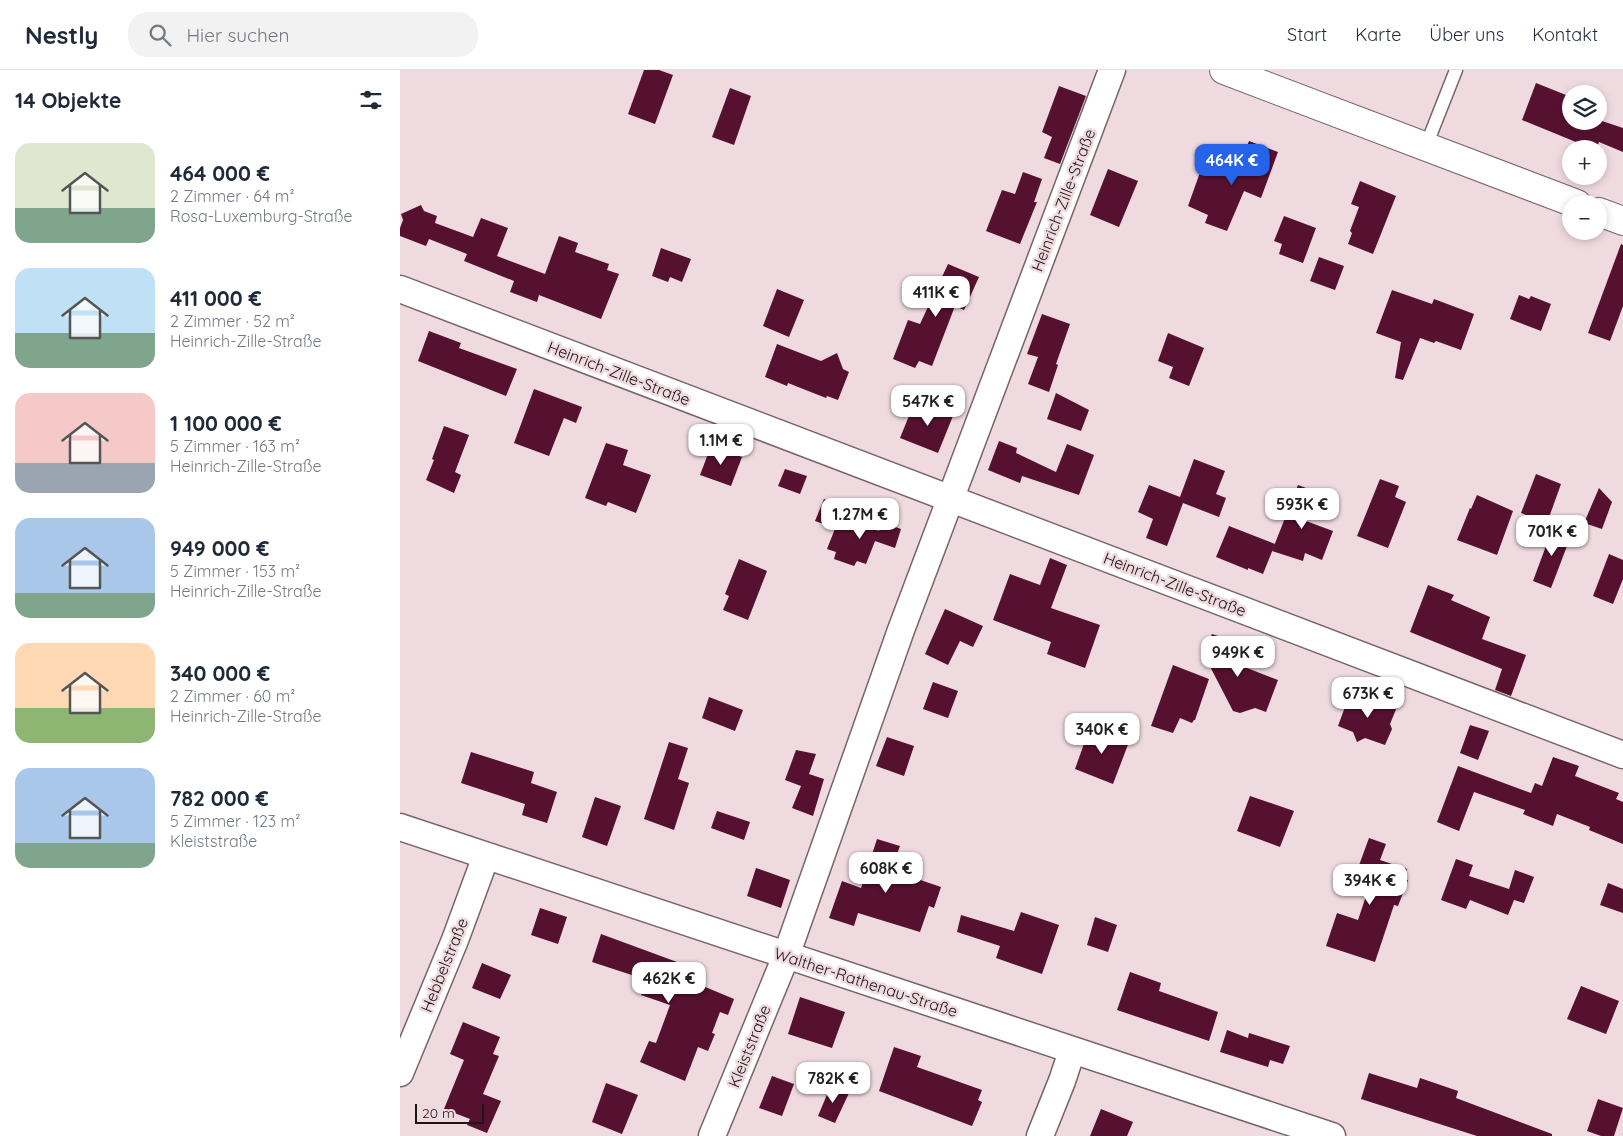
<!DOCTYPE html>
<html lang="de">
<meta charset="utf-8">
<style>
body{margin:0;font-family:Quicksand,sans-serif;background:#f2f2f3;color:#1f2937;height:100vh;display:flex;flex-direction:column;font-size:19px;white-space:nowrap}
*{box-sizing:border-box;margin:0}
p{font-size:16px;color:#747a83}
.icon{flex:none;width:28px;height:28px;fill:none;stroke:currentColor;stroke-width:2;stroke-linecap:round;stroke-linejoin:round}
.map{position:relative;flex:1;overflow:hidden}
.drawer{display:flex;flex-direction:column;background:#fff;width:400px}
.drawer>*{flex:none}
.buttons{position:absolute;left:1162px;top:15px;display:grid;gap:10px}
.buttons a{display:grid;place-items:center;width:45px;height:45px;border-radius:50%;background:#fff;box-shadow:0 2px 8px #0003;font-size:25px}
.scale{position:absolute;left:15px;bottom:12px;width:69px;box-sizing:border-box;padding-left:5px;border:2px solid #1d1517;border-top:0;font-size:14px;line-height:18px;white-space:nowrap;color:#1d1517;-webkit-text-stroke:4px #efdae0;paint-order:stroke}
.price{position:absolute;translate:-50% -42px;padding:0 11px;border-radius:10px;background:#fff;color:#222;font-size:16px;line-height:32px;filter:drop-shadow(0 1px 2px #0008)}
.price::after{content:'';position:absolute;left:50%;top:30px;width:15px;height:11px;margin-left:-8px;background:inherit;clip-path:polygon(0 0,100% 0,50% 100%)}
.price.on{background:#2563eb;color:#fff}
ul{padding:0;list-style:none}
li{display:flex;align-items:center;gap:15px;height:125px;padding:0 15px}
li span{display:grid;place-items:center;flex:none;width:140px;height:100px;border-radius:15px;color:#555}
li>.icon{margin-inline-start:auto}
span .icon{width:60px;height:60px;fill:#fffc;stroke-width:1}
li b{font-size:21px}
h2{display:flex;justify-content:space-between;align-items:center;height:60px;padding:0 15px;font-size:21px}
header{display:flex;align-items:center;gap:30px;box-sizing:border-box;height:70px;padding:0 25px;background:#fff;border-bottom:1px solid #e0e1e3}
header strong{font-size:24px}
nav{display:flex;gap:28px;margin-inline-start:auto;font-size:18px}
.search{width:350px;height:45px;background:#f2f2f3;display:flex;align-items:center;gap:12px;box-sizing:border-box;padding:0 18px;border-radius:20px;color:#747a83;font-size:19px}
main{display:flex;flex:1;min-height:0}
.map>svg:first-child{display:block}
</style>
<header>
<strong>Nestly</strong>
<div class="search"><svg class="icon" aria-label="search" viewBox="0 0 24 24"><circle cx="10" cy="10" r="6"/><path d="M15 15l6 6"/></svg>Hier suchen</div>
<nav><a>Start</a><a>Karte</a><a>Über uns</a><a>Kontakt</a></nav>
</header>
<main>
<section class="drawer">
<h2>14 Objekte<svg class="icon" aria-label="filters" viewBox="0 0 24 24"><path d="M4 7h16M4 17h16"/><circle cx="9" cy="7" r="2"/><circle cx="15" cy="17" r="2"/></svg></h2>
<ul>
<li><span style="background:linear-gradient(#dfe7d0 65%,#7fa58c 0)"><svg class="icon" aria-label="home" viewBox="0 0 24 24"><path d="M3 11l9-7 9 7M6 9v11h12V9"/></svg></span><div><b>464 000 €</b><p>2 Zimmer · 64 m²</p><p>Rosa-Luxemburg-Straße</p></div></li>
<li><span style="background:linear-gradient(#bfe0f5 65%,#7fa58c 0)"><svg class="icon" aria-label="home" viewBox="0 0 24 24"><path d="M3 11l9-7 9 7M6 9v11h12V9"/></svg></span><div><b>411 000 €</b><p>2 Zimmer · 52 m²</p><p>Heinrich-Zille-Straße</p></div></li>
<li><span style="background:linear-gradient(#f6c9c9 70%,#9aa5b1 0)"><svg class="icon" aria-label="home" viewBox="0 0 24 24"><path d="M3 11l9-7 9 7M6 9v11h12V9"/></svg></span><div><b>1 100 000 €</b><p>5 Zimmer · 163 m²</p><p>Heinrich-Zille-Straße</p></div></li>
<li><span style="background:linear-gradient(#a9c7e8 75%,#7fa58c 0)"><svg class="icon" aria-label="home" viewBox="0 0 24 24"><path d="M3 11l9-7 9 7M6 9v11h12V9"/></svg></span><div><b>949 000 €</b><p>5 Zimmer · 153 m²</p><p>Heinrich-Zille-Straße</p></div></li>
<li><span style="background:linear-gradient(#ffd9b3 65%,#8fb573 0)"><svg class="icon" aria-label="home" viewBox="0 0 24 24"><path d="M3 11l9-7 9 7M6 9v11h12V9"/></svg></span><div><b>340 000 €</b><p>2 Zimmer · 60 m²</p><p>Heinrich-Zille-Straße</p></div></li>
<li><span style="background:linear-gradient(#a9c7e8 75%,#7fa58c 0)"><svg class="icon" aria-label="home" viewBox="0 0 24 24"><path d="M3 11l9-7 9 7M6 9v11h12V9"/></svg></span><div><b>782 000 €</b><p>5 Zimmer · 123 m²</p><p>Kleiststraße</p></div></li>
</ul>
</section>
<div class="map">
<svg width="1223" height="1066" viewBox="0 0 1223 1066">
<rect width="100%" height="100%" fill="#efdae0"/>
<g fill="#571130">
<polygon points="244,0 259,0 273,5 255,54 228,44"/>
<polygon points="1136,13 1171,27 1171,51 1199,51 1199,50 1223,58 1223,82 1199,72 1196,79 1193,79 1122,50"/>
<polygon points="659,16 686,26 660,94 644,88 652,67 642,62"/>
<polygon points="330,18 351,26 334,75 312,67"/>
<polygon points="849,71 878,82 861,128 844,121 827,161 805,153 808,145 788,136 803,94 834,108"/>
<polygon points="708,99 738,111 719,157 690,145"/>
<polygon points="623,102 642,109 634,132 637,132 620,174 586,161 602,120 615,124"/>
<polygon points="960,111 996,126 973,184 948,174 952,163 950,161 959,137 951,134"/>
<polygon points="21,135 24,141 37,146 35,153 73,167 81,148 108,158 97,186 145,204 159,166 178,173 175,182 209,194 207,200 219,204 201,249 139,225 137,232 110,222 114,211 64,191 67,184 29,169 26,176 0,166 0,158 3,150 1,144"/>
<polygon points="884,146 916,158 903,193 879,184 882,174 874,171"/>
<polygon points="1221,174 1223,175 1223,236 1210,271 1188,263"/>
<polygon points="261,178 291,189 282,212 270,207 268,212 252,206"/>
<polygon points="919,187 944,196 935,220 910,211"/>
<polygon points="548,194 579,207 564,240 555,236 532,296 519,291 515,298 493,289 508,250 520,254"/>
<polygon points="377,219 404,230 389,267 363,256"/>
<polygon points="992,220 1032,234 1034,229 1074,244 1061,280 1036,271 1034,273 1020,268 1003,310 995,308 1001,272 976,263"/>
<polygon points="1119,225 1129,229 1131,226 1151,234 1141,261 1110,249"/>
<polygon points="642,244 670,254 656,294 658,295 649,322 628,314 638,287 627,284"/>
<polygon points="29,261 61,273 59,278 117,299 106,326 18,291"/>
<polygon points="768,263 804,278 789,316 769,308 773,297 758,291"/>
<polygon points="377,274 421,291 437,283 443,299 449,302 438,330 427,326 426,328 388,313 387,316 365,307"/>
<polygon points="134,319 182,337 176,353 164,348 149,386 114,373"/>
<polygon points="656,323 689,340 681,361 647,349"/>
<polygon points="538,334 555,341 538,383 500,368 513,336 534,344"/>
<polygon points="44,356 69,365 55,402 61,405 54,423 26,410 34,390 32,389"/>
<polygon points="599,371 617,378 616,383 656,402 667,374 694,385 679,425 622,406 620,413 588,400"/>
<polygon points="206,373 228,380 223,395 251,405 236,443 208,432 206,436 185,428"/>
<polygon points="311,376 342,387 331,416 300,405"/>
<polygon points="794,389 825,401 816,424 826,428 819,447 783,433 767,476 746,468 753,449 738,442 749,415 780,427"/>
<polygon points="385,399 407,406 400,424 378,416"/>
<polygon points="1136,404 1161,414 1147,453 1121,443"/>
<polygon points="980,409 999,416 995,427 1006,432 988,478 957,466"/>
<polygon points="898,415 917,422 906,451 933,461 922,490 905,483 903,491 872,481"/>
<polygon points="1199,418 1212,432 1202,459 1184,453"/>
<polygon points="1077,425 1113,441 1097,485 1057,470 1070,438 1071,439"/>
<polygon points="424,429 443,437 435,458 415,451"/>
<polygon points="440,446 479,461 482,452 501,459 495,478 475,471 477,466 466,494 457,491 454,496 434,489 436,482 427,479"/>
<polygon points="829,456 875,474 863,504 848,498 848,500 816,487"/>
<polygon points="1153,457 1172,463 1151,518 1133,511"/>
<polygon points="1209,484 1223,490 1223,509 1213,534 1193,526"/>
<polygon points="650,488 667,495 651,538 700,555 685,598 647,584 651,572 593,550 610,504 640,515"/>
<polygon points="339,489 367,501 348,550 323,540 329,526 325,524"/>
<polygon points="1028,515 1054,525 1051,530 1090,547 1082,569 1126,585 1111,626 1095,620 1102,599 1010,562"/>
<polygon points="545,539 583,556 573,577 560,571 548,595 525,584"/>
<polygon points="812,564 835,572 829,591 878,610 866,642 855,638 840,643 833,641 802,581 805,582"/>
<polygon points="773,595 809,609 795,650 794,650 792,653 780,648 773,663 751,656"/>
<polygon points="533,612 558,621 548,648 523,639"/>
<polygon points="968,625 997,637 990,654 992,659 985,675 965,668 957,672 953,662 938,656 949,626 965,632"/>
<polygon points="309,627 343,640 335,661 302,648"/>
<polygon points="1070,655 1089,661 1078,690 1060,683"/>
<polygon points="690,657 729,672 713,714 675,699"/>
<polygon points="487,667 514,676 504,706 476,696"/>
<polygon points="269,672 288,678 278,709 289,713 274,760 244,749"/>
<polygon points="396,680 416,684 409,704 424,709 413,746 392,738 401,716 385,710"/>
<polygon points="71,682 134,702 131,713 157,722 147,753 122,745 125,734 61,713"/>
<polygon points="1153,687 1179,696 1175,706 1219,723 1216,729 1223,732 1223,774 1189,760 1190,757 1157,744 1153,756 1123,744 1125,740 1074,722 1059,761 1037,752 1058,696 1131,723 1135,713 1142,716"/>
<polygon points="850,726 894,741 880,777 837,761"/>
<polygon points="195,727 221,736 207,776 182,767"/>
<polygon points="317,741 350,752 344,770 311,758"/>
<polygon points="969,768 986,774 980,790 1007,799 1003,809 1008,810 998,836 994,835 975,892 926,876 937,843 958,850 970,814 954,809"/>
<polygon points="477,769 500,776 491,800 541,817 534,838 529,836 520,862 458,843 454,856 429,848 442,811 461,818"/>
<polygon points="1056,789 1073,795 1069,806 1109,819 1115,800 1134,807 1124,833 1114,830 1108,845 1070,830 1066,839 1041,830"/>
<polygon points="356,798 390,810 381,838 347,826"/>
<polygon points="1208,813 1223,819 1223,843 1200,835"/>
<polygon points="140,838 167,847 158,874 131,865"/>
<polygon points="621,842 659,855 642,904 596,888 600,876 557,862 561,845 614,861"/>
<polygon points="695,847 717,855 708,882 687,875"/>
<polygon points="201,864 296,899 291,911 334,929 328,945 320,942 312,963 315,964 308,981 298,977 285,1011 240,992 249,971 256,973 270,935 241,925 247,910 192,892"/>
<polygon points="82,893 111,905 100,929 72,918"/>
<polygon points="730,902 761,913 759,921 818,942 809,971 717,940"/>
<polygon points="1181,916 1219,931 1206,964 1167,949"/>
<polygon points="400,927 445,942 432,978 388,964"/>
<polygon points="63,952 100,967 93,984 99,986 83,1024 101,1031 87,1063 67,1055 70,1049 44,1039 64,990 50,984"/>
<polygon points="827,960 848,968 849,963 890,976 883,994 870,990 868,997 820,982"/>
<polygon points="494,977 521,986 517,997 582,1020 578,1030 582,1032 572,1056 479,1021"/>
<polygon points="969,1003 1017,1018 1020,1008 1058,1021 1056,1028 1152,1064 1152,1066 1077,1066 961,1029"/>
<polygon points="372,1006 394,1014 382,1046 359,1038"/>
<polygon points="206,1013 238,1025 222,1064 192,1052"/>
<polygon points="431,1015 449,1023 435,1053 418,1046"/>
<polygon points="1198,1029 1223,1038 1214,1066 1201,1066 1187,1061"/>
<polygon points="701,1039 733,1052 727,1066 690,1066"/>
</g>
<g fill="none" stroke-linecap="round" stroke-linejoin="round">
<g stroke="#77646a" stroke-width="15">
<polyline id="lane" points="1026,76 1056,0"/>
</g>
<g stroke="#77646a" stroke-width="29">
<g id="street">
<polyline points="0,219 1223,685"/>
<polyline points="0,757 932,1066"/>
<polyline points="0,1003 55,870 86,786"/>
<polyline points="312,1066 386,886 501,560 712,0"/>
<polyline points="640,1066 662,1011 672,981"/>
</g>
</g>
<g stroke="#77646a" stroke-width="30">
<g id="secondary">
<polyline points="824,0 1177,134"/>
<polyline points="1199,142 1223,151"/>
</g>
</g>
<use href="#lane" stroke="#fff" stroke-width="12"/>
<use href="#street" stroke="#fff" stroke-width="26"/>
<use href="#secondary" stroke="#fff" stroke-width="28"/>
</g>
<g text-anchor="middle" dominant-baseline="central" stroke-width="5" stroke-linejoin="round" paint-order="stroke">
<g font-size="16" fill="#1d1517" stroke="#efdae0">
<text transform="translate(663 130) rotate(-69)">Heinrich-Zille-Straße</text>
<text transform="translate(219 303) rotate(21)">Heinrich-Zille-Straße</text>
<text transform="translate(775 514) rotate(21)">Heinrich-Zille-Straße</text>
<text transform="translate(44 895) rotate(-68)">Hebbelstraße</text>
<text transform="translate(466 912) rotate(18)">Walther-Rathenau-Straße</text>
<text transform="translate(349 976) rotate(-68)">Kleiststraße</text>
</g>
</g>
</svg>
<div class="buttons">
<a><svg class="icon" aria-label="layers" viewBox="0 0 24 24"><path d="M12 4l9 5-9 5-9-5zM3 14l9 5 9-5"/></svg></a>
<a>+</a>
<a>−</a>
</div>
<div class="scale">20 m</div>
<b class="price on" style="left:832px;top:116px">464K €</b>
<b class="price" style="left:536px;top:248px">411K €</b>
<b class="price" style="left:528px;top:357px">547K €</b>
<b class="price" style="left:321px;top:396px">1.1M €</b>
<b class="price" style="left:902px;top:460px">593K €</b>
<b class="price" style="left:460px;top:470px">1.27M €</b>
<b class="price" style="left:1152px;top:487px">701K €</b>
<b class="price" style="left:838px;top:608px">949K €</b>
<b class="price" style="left:968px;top:649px">673K €</b>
<b class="price" style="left:702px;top:685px">340K €</b>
<b class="price" style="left:486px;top:824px">608K €</b>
<b class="price" style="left:970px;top:836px">394K €</b>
<b class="price" style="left:269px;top:934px">462K €</b>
<b class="price" style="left:433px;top:1034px">782K €</b>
</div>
</main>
